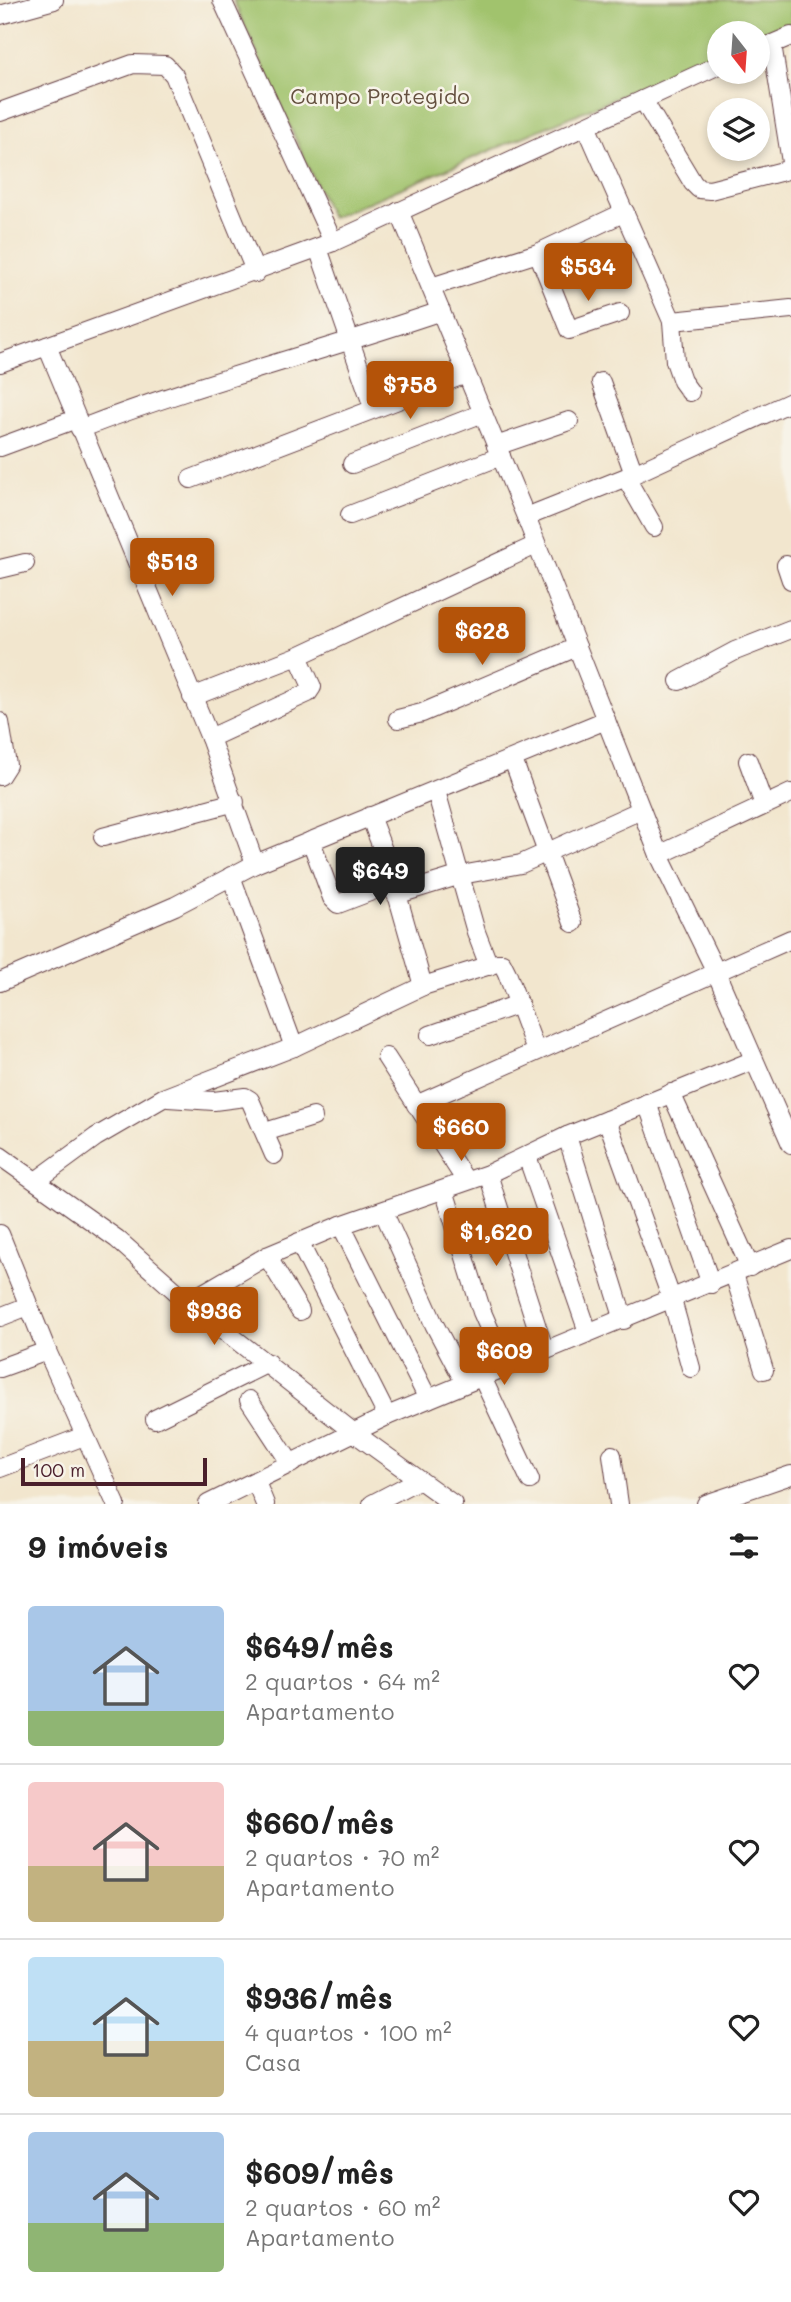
<!DOCTYPE html>
<html lang="pt">
<meta charset="utf-8">
<style>
body{margin:0;font-family:Mali,sans-serif;background:#f6f6f6;color:#222;height:100vh;display:flex;flex-direction:column;font-size:26px;white-space:nowrap}
*{box-sizing:border-box;margin:0}
p{font-size:23px;color:#767676}
.icon{flex:none;width:38px;height:38px;fill:none;stroke:currentColor;stroke-width:2;stroke-linecap:round;stroke-linejoin:round}
.map{position:relative;height:1504px;overflow:hidden}
.side{display:flex;flex-direction:column;background:#fff;flex:1}
.side>*{flex:none}
.needle{width:46px;rotate:163deg}
.buttons{position:absolute;left:707px;top:21px;display:grid;gap:14px}
.buttons a{display:grid;place-items:center;width:63px;height:63px;border-radius:50%;background:#fff;box-shadow:0 4px 10px #0003;font-size:35px}
.scale{position:absolute;left:21px;bottom:18px;width:186px;box-sizing:border-box;padding-left:7px;border:4px solid #4a1f2b;border-top:0;font-size:19px;line-height:24px;white-space:nowrap;color:#4a1f2b;-webkit-text-stroke:5px #f7f3e8;paint-order:stroke}
.price{position:absolute;translate:-50% -60px;padding:0 16px;border-radius:7px;background:#b45309;color:#fff;font-size:23px;line-height:46px;filter:drop-shadow(0 2px 4px #0008)}
.price::after{content:'';position:absolute;left:50%;top:42px;width:21px;height:16px;margin-left:-10px;background:inherit;clip-path:polygon(0 0,100% 0,50% 100%)}
.price.on{background:#222;color:#fff}
ul{padding:0;list-style:none}
li{display:flex;align-items:center;gap:21px;height:175px;padding:0 28px}
li+li{border-top:2px solid #e0e0e0}
li span{display:grid;place-items:center;flex:none;width:196px;height:140px;border-radius:7px;color:#555}
li>.icon{margin-inline-start:auto}
span .icon{width:84px;height:84px;fill:#fffc;stroke-width:1}
li b{font-size:30px}
h2{display:flex;justify-content:space-between;align-items:center;height:84px;padding:0 28px;font-size:30px}
.map>svg:first-child{display:block}
</style>
<div class="map">
<svg width="791" height="1504" viewBox="0 0 791 1504">
<rect width="100%" height="100%" fill="#f7f3e8"/>
<filter id="ink" filterUnits="userSpaceOnUse"><feTurbulence type="fractalNoise" baseFrequency=".0143" numOctaves="2"/><feDisplacementMap in="SourceGraphic" scale="14" xChannelSelector="R" yChannelSelector="G"/><feConvolveMatrix kernelMatrix="1 2 1 2 8 2 1 2 1" color-interpolation-filters="sRGB"/></filter>
<filter id="wash" filterUnits="userSpaceOnUse"><feTurbulence type="fractalNoise" baseFrequency=".00686" numOctaves="4" result="noise"/><feDisplacementMap in="SourceGraphic" scale="28" xChannelSelector="R" yChannelSelector="G"/><feGaussianBlur stdDeviation="1.57" result="paint"/><feColorMatrix in="noise" values="0 0 0 0 0 0 0 0 0 0 0 0 0 0 0 0 0 1.4 0 .05"/><feComposite in="paint" operator="in"/></filter>
<g filter="url(#wash)">
<rect width="100%" height="100%" fill="#f2e6ce"/>
<polygon fill="#a1c36d" stroke="#76714c" stroke-width="2" points="233,0 791,0 791,24 758,38 758,33 719,33 719,54 331,218"/>
</g>
<g filter="url(#ink)">
<g fill="none" stroke-linecap="round" stroke-linejoin="round">
<g stroke="#633d43" stroke-width="20">
<g id="minor">
<polyline points="222,0 333,242"/>
<polyline points="0,15 54,0"/>
<polyline points="772,44 791,162"/>
<polyline points="758,50 791,36"/>
<polyline points="643,100 693,183 699,189 710,190 791,169"/>
<polyline points="0,112 133,64 165,65 174,75 256,273"/>
<polyline points="587,128 672,321 675,361 682,381 690,392"/>
<polyline points="399,211 526,517 659,855 715,970 791,1144"/>
<polyline points="318,248 373,407"/>
<polyline points="538,253 569,330 620,313"/>
<polyline points="431,287 538,253 625,212"/>
<polyline points="672,321 791,309"/>
<polyline points="47,346 210,738 255,864"/>
<polyline points="0,363 333,242 719,65"/>
<polyline points="601,382 634,474"/>
<path d="M80 429C198 383 321 352 441 311"/>
<polyline points="496,446 569,421"/>
<polyline points="0,447 76,419"/>
<polyline points="352,464 483,413"/>
<polyline points="626,478 654,527"/>
<polyline points="191,479 466,374"/>
<polyline points="350,515 501,456"/>
<polyline points="526,517 634,474 791,402"/>
<polyline points="786,565 791,580"/>
<polyline points="0,569 25,563"/>
<polyline points="679,681 735,651 791,629"/>
<polyline points="192,697 298,656 536,545"/>
<polyline points="398,719 422,713 577,647"/>
<polyline points="0,722 7,765 0,776"/>
<polyline points="210,738 308,693 312,687 298,656"/>
<polyline points="513,760 573,923"/>
<polyline points="748,761 764,805"/>
<polyline points="436,791 476,932 489,966"/>
<polyline points="370,816 389,866 423,986"/>
<polyline points="103,837 235,802"/>
<polyline points="311,841 332,898 338,904 393,883"/>
<polyline points="659,855 791,793"/>
<polyline points="231,876 294,1047"/>
<polyline points="396,895 461,875 521,864 641,810"/>
<polyline points="0,982 175,906 255,864 606,720"/>
<polyline points="430,1035 519,1004"/>
<polyline points="386,1057 466,1181"/>
<polyline points="671,1093 750,1267"/>
<polyline points="168,1098 214,1101 245,1097 250,1100 274,1155"/>
<polyline points="647,1103 711,1284"/>
<polyline points="416,1105 791,939"/>
<polyline points="607,1120 672,1300 691,1368"/>
<polyline points="265,1132 313,1117"/>
<polyline points="567,1136 624,1320"/>
<polyline points="0,1156 117,1239 188,1302 353,1432 453,1504"/>
<polyline points="527,1156 588,1332"/>
<polyline points="488,1174 544,1349"/>
<polyline points="36,1181 96,1137 163,1098 294,1047 423,986 497,963 502,963 507,973 536,1051"/>
<polyline points="444,1190 482,1312 505,1365"/>
<polyline points="384,1213 434,1324 465,1383"/>
<polyline points="341,1225 428,1399"/>
<polyline points="0,1234 47,1351 116,1504"/>
<polyline points="299,1242 387,1416"/>
<polyline points="267,1256 300,1311"/>
<polyline points="734,1274 764,1370"/>
<polyline points="188,1302 267,1256 341,1225 488,1174 567,1136 754,1060"/>
<polyline points="0,1317 28,1306"/>
<polyline points="0,1368 47,1351"/>
<polyline points="481,1375 530,1480"/>
<polyline points="249,1400 291,1464"/>
<polyline points="155,1419 268,1363"/>
<polyline points="612,1455 619,1504"/>
<polyline points="0,1468 84,1436"/>
<polyline points="256,1482 265,1504"/>
<polyline points="208,1504 387,1416 791,1249"/>
<polyline points="372,1504 418,1480"/>
<polyline points="706,1504 791,1475"/>
</g>
</g>
<use href="#minor" stroke="#fff" stroke-width="18"/>
</g>
</g>
<g text-anchor="middle" dominant-baseline="central" stroke-width="5" stroke-linejoin="round" paint-order="stroke">
<g font-size="21" fill="#64503f" stroke="#f7f3e8">
<text x="380" y="95">Campo Protegido</text>
</g>
</g>
</svg>
<div class="buttons">
<a><svg class="needle" viewBox="-14 -14 28 28"><path d="M0-13l5 13h-10z" fill="#e53935"/><path d="M0 13l5-13h-10z" fill="#767676"/></svg></a>
<a><svg class="icon" aria-label="layers" viewBox="0 0 24 24"><path d="M12 4l9 5-9 5-9-5zM3 14l9 5 9-5"/></svg></a>
</div>
<div class="scale">100 m</div>
<b class="price" style="left:588px;top:303px">$534</b>
<b class="price" style="left:410px;top:421px">$758</b>
<b class="price" style="left:172px;top:598px">$513</b>
<b class="price" style="left:482px;top:667px">$628</b>
<b class="price on" style="left:380px;top:907px">$649</b>
<b class="price" style="left:461px;top:1163px">$660</b>
<b class="price" style="left:496px;top:1268px">$1,620</b>
<b class="price" style="left:214px;top:1347px">$936</b>
<b class="price" style="left:504px;top:1387px">$609</b>
</div>
<section class="side">
<h2>9 imóveis<svg class="icon" aria-label="filters" viewBox="0 0 24 24"><path d="M4 7h16M4 17h16"/><circle cx="9" cy="7" r="2"/><circle cx="15" cy="17" r="2"/></svg></h2>
<ul>
<li><span style="background:linear-gradient(#a9c7e8 75%,#8fb573 0)"><svg class="icon" aria-label="home" viewBox="0 0 24 24"><path d="M3 11l9-7 9 7M6 9v11h12V9"/></svg></span><div><b>$649/mês</b><p>2 quartos · 64 m²</p><p>Apartamento</p></div><svg class="icon" aria-label="heart" viewBox="0 0 24 24"><path d="M12 20l-8-8c-3-5 5-10 8-4 3-6 11-1 8 4z"/></svg></li>
<li><span style="background:linear-gradient(#f6c9c9 60%,#c2b280 0)"><svg class="icon" aria-label="home" viewBox="0 0 24 24"><path d="M3 11l9-7 9 7M6 9v11h12V9"/></svg></span><div><b>$660/mês</b><p>2 quartos · 70 m²</p><p>Apartamento</p></div><svg class="icon" aria-label="heart" viewBox="0 0 24 24"><path d="M12 20l-8-8c-3-5 5-10 8-4 3-6 11-1 8 4z"/></svg></li>
<li><span style="background:linear-gradient(#bfe0f5 60%,#c2b280 0)"><svg class="icon" aria-label="home" viewBox="0 0 24 24"><path d="M3 11l9-7 9 7M6 9v11h12V9"/></svg></span><div><b>$936/mês</b><p>4 quartos · 100 m²</p><p>Casa</p></div><svg class="icon" aria-label="heart" viewBox="0 0 24 24"><path d="M12 20l-8-8c-3-5 5-10 8-4 3-6 11-1 8 4z"/></svg></li>
<li><span style="background:linear-gradient(#a9c7e8 65%,#8fb573 0)"><svg class="icon" aria-label="home" viewBox="0 0 24 24"><path d="M3 11l9-7 9 7M6 9v11h12V9"/></svg></span><div><b>$609/mês</b><p>2 quartos · 60 m²</p><p>Apartamento</p></div><svg class="icon" aria-label="heart" viewBox="0 0 24 24"><path d="M12 20l-8-8c-3-5 5-10 8-4 3-6 11-1 8 4z"/></svg></li>
</ul>
</section>
